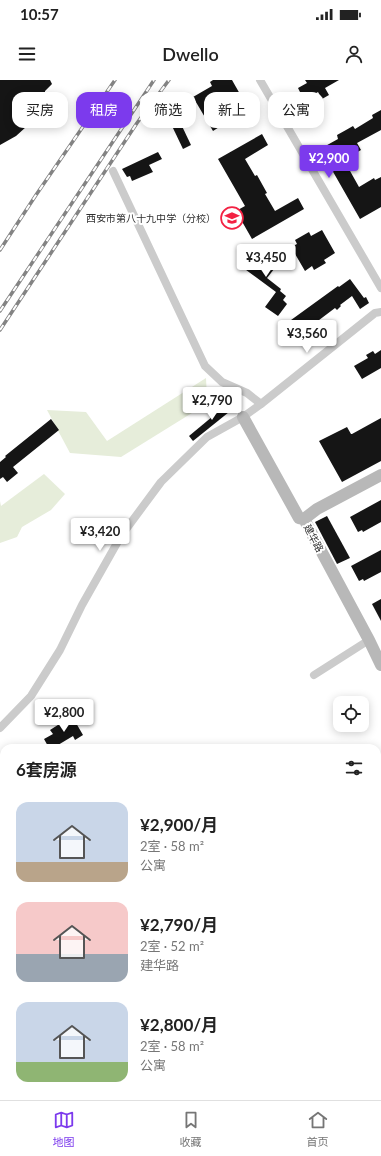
<!DOCTYPE html>
<html lang="zh">
<meta charset="utf-8">
<style>
body{margin:0;font-family:Lato,"Noto Sans SC",sans-serif;background:#f2f2f2;color:#222;height:100vh;display:flex;flex-direction:column;font-size:15px;white-space:nowrap}
*{box-sizing:border-box;margin:0}
p{font-size:13px;color:#767676}
.icon{flex:none;width:22px;height:22px;fill:none;stroke:currentColor;stroke-width:2;stroke-linecap:round;stroke-linejoin:round}
.map{position:relative;flex:1;overflow:hidden}
.drawer{position:absolute;left:0px;top:664px;width:381px;height:356px;display:flex;flex-direction:column;background:#fff;border-radius:12px 12px 0 0;box-shadow:0 2px 10px #0003}
.drawer>*{flex:none}
.top-card{position:absolute;left:12px;top:12px;width:357px;height:36px;display:flex;gap:8px}
.fabs{position:absolute;left:333px;top:616px;display:grid;gap:8px}
.fabs a{display:grid;place-items:center;width:36px;height:36px;border-radius:8px;background:#fff;box-shadow:0 2px 10px #0003;font-size:20px}
.price{position:absolute;translate:-50% -34px;padding:0 9px;border-radius:4px;background:#fff;color:#222;font-size:13px;line-height:26px;filter:drop-shadow(0 1px 2px #0008)}
.price::after{content:'';position:absolute;left:50%;top:24px;width:12px;height:9px;margin-left:-6px;background:inherit;clip-path:polygon(0 0,100% 0,50% 100%)}
.price.current{background:#7c3aed;color:#fff}
ul{padding:0;list-style:none}
li{display:flex;align-items:center;gap:12px;height:100px;padding:0 16px}
li span{display:grid;place-items:center;flex:none;width:112px;height:80px;border-radius:12px;color:#555}
li>.icon{margin-inline-start:auto}
span .icon{width:48px;height:48px;fill:#fffc;stroke-width:1}
li b{font-size:17px}
h2{display:flex;justify-content:space-between;align-items:center;height:48px;padding:0 16px;font-size:17px}
.chip{padding:0 14px;border-radius:12px;background:#fff;box-shadow:0 2px 10px #0003;font-size:14px;line-height:36px}
.chip.current{background:#7c3aed;color:#fff}
.status{display:flex;justify-content:space-between;align-items:center;height:28px;padding:0 20px;background:#fff;direction:ltr}
.status svg{height:11px;fill:currentColor}
header{display:flex;justify-content:space-between;align-items:center;height:52px;padding:0 16px;background:#fff;font-size:18px;font-weight:600}
.tab-bar{display:flex;justify-content:space-around;align-items:center;height:56px;border-top:1px solid #e0e0e0;background:#fff;font-size:11px;color:#767676}
.tab-bar a{display:grid;justify-items:center;gap:2px}
.tab-bar .current{color:#7c3aed}
.map>svg:first-child{display:block}
</style>
<div class="status"><b>10:57</b><svg viewBox="0 0 49 12"><path d="M0 12V9h3v3zM5 12V6h3v6zM10 12V3h3v9zM15 12V0h3v12zM26 1h20v11H26zM47 4h2v5h-2z"/></svg></div>
<header><svg class="icon" aria-label="menu" viewBox="0 0 24 24"><path d="M4 6h16M4 12h16M4 18h16"/></svg>Dwello<svg class="icon" aria-label="person" viewBox="0 0 24 24"><circle cx="12" cy="8" r="4"/><path d="M4 21q1-7 8-7t8 7"/></svg></header>
<div class="map">
<svg width="381" height="1020" viewBox="0 0 381 1020">
<rect width="100%" height="100%" fill="#fff"/>
<g fill="#e6edda">
<polygon points="206,298 207,318 200,328 121,377 70,373 47,330 86,332 107,361"/>
<polygon points="44,394 65,414 51,430 22,447 17,457 0,463 0,421 1,426"/>
<polygon points="0,742 4,743 4,791 0,791"/>
<polygon points="377,938 381,941 381,1018 377,1015"/>
</g>
<g fill="#151515">
<polygon points="0,0 50,0 52,4 45,11 45,12 38,16 39,19 30,23 32,28 31,29 31,30 26,33 31,39 27,41 28,44 25,45 26,47 16,56 0,65"/>
<polygon points="213,0 232,0 249,30 236,37 238,40 229,45 227,42 213,51 193,17 212,6 210,2"/>
<polygon points="305,0 339,0 325,8 329,15 322,19 318,12 304,20 298,8 307,3"/>
<polygon points="381,30 381,50 357,63 361,70 354,74 350,68 340,73 359,107 374,98 375,100 381,97 381,127 360,139 320,69 338,59 337,55 346,50 353,46 355,49 373,38 372,35"/>
<polygon points="180,42 191,65 183,69 172,46"/>
<polygon points="262,54 268,65 245,79 255,96 257,95 267,113 265,114 275,131 298,118 304,129 252,159 236,131 245,126 218,79"/>
<polygon points="158,72 162,79 149,85 153,92 132,101 130,96 127,97 122,89"/>
<polygon points="322,150 335,173 324,180 326,183 314,190 312,186 305,191 291,167 297,164 295,160 309,152 311,156"/>
<polygon points="257,168 278,184 267,198 281,209 280,211 286,216 283,220 287,224 278,236 265,227 276,212 242,187"/>
<polygon points="350,199 364,218 366,217 369,223 360,229 352,216 340,225 341,226 337,230 335,228 290,262 280,248 338,206 339,207"/>
<polygon points="381,270 381,288 362,299 354,286 368,278 366,275 373,271 375,274"/>
<polygon points="230,322 234,328 193,361 189,356"/>
<polygon points="381,338 381,381 342,402 319,361 347,347 351,354 352,354"/>
<polygon points="51,339 59,350 13,387 18,393 7,402 3,397 0,399 0,382 6,377 5,376"/>
<polygon points="381,420 381,442 363,452 362,450 358,452 350,437"/>
<polygon points="327,436 350,478 337,484 315,442"/>
<polygon points="381,470 381,492 364,501 363,499 359,501 351,486"/>
<polygon points="381,519 381,541 372,524"/>
<polygon points="72,636 83,655 75,660 73,656 53,668 49,668 44,659 53,654 50,650"/>
</g>
<g fill="none" stroke-linecap="round" stroke-linejoin="round">
<g stroke="#cbcbcb" stroke-width="8">
<polyline points="260,0 381,208"/>
<polyline points="113,91 205,286 222,302 247,313 261,324"/>
<polyline points="314,595 369,560"/>
<polyline points="0,648 31,616 60,570 82,525 121,456 161,402 207,357 243,337 261,324 375,233 381,232"/>
<polyline points="377,786 381,784"/>
<polyline points="59,1016 62,1020"/>
<polyline points="0,1017 4,1015"/>
<polyline points="244,1020 251,1016"/>
</g>
<g stroke="#b8b8b8" stroke-width="12">
<polyline points="243,337 299,438 304,439 369,560 381,585"/>
<polyline points="304,439 317,429 381,395"/>
</g>
<g stroke="#838383" stroke-width="3.5">
<g id="rail">
<polyline points="0,170 36,115 115,0"/>
<polyline points="0,231 154,0"/>
<polyline points="0,250 137,43 169,0"/>
</g>
</g>
<use href="#rail" stroke="#fff" stroke-width="2" stroke-dasharray="6" stroke-linecap="butt"/>
</g>
<defs>
<g id="school-ring" transform="scale(1.15)"><circle r="9.5" fill="#fff" stroke="#f32243" stroke-width="1.5"/><path d="M0-5L7-2L0 1L-7-2ZM-4 1L0 2.5L4 1V4Q0 6-4 4Z" fill="#f32243"/></g>
</defs>
<g fill-rule="evenodd">
<use href="#school-ring" x="232" y="138"/>
</g>
<g text-anchor="middle" dominant-baseline="central" stroke-width="4" stroke-linejoin="round" paint-order="stroke">
<g font-size="10" fill="#2e2e2e" stroke="#fff" text-anchor="end">
<text x="216" y="138">西安市第八十九中学（分校）</text>
</g>
<g font-size="10" fill="#2e2e2e" stroke="#fff">
<text transform="translate(314 458) rotate(62)">建华路</text>
</g>
</g>
</svg>
<div class="fabs">
<a><svg class="icon" aria-label="locate" viewBox="0 0 24 24"><circle cx="12" cy="12" r="6"/><path d="M12 2v4M12 18v4M2 12h4M18 12h4"/></svg></a>
</div>
<b class="price current" style="left:329px;top:99px">¥2,900</b>
<b class="price" style="left:266px;top:198px">¥3,450</b>
<b class="price" style="left:307px;top:274px">¥3,560</b>
<b class="price" style="left:212px;top:341px">¥2,790</b>
<b class="price" style="left:100px;top:472px">¥3,420</b>
<b class="price" style="left:64px;top:653px">¥2,800</b>
<div class="top-card">
<a class="chip">买房</a>
<a class="chip current">租房</a>
<a class="chip">筛选</a>
<a class="chip">新上</a>
<a class="chip">公寓</a>
</div>
<section class="drawer">
<h2>6套房源<svg class="icon" aria-label="filters" viewBox="0 0 24 24"><path d="M4 7h16M4 17h16"/><circle cx="9" cy="7" r="2"/><circle cx="15" cy="17" r="2"/></svg></h2>
<ul>
<li><span style="background:linear-gradient(#c9d6e8 75%,#b9a48a 0)"><svg class="icon" aria-label="home" viewBox="0 0 24 24"><path d="M3 11l9-7 9 7M6 9v11h12V9"/></svg></span><div><b>¥2,900/月</b><p>2室 · 58 m²</p><p>公寓</p></div></li>
<li><span style="background:linear-gradient(#f6c9c9 65%,#9aa5b1 0)"><svg class="icon" aria-label="home" viewBox="0 0 24 24"><path d="M3 11l9-7 9 7M6 9v11h12V9"/></svg></span><div><b>¥2,790/月</b><p>2室 · 52 m²</p><p>建华路</p></div></li>
<li><span style="background:linear-gradient(#c9d6e8 75%,#8fb573 0)"><svg class="icon" aria-label="home" viewBox="0 0 24 24"><path d="M3 11l9-7 9 7M6 9v11h12V9"/></svg></span><div><b>¥2,800/月</b><p>2室 · 58 m²</p><p>公寓</p></div></li>
</ul>
</section>
</div>
<nav class="tab-bar">
<a class="current"><svg class="icon" aria-label="map" viewBox="0 0 24 24"><path d="M3 6l6-2 6 2 6-2v14l-6 2-6-2-6 2zM9 4v14M15 6v14"/></svg>地图</a>
<a><svg class="icon" aria-label="saved" viewBox="0 0 24 24"><path d="M7 4h10v16l-5-4-5 4z"/></svg>收藏</a>
<a><svg class="icon" aria-label="home" viewBox="0 0 24 24"><path d="M3 11l9-7 9 7M6 9v11h12V9"/></svg>首页</a>
</nav>
